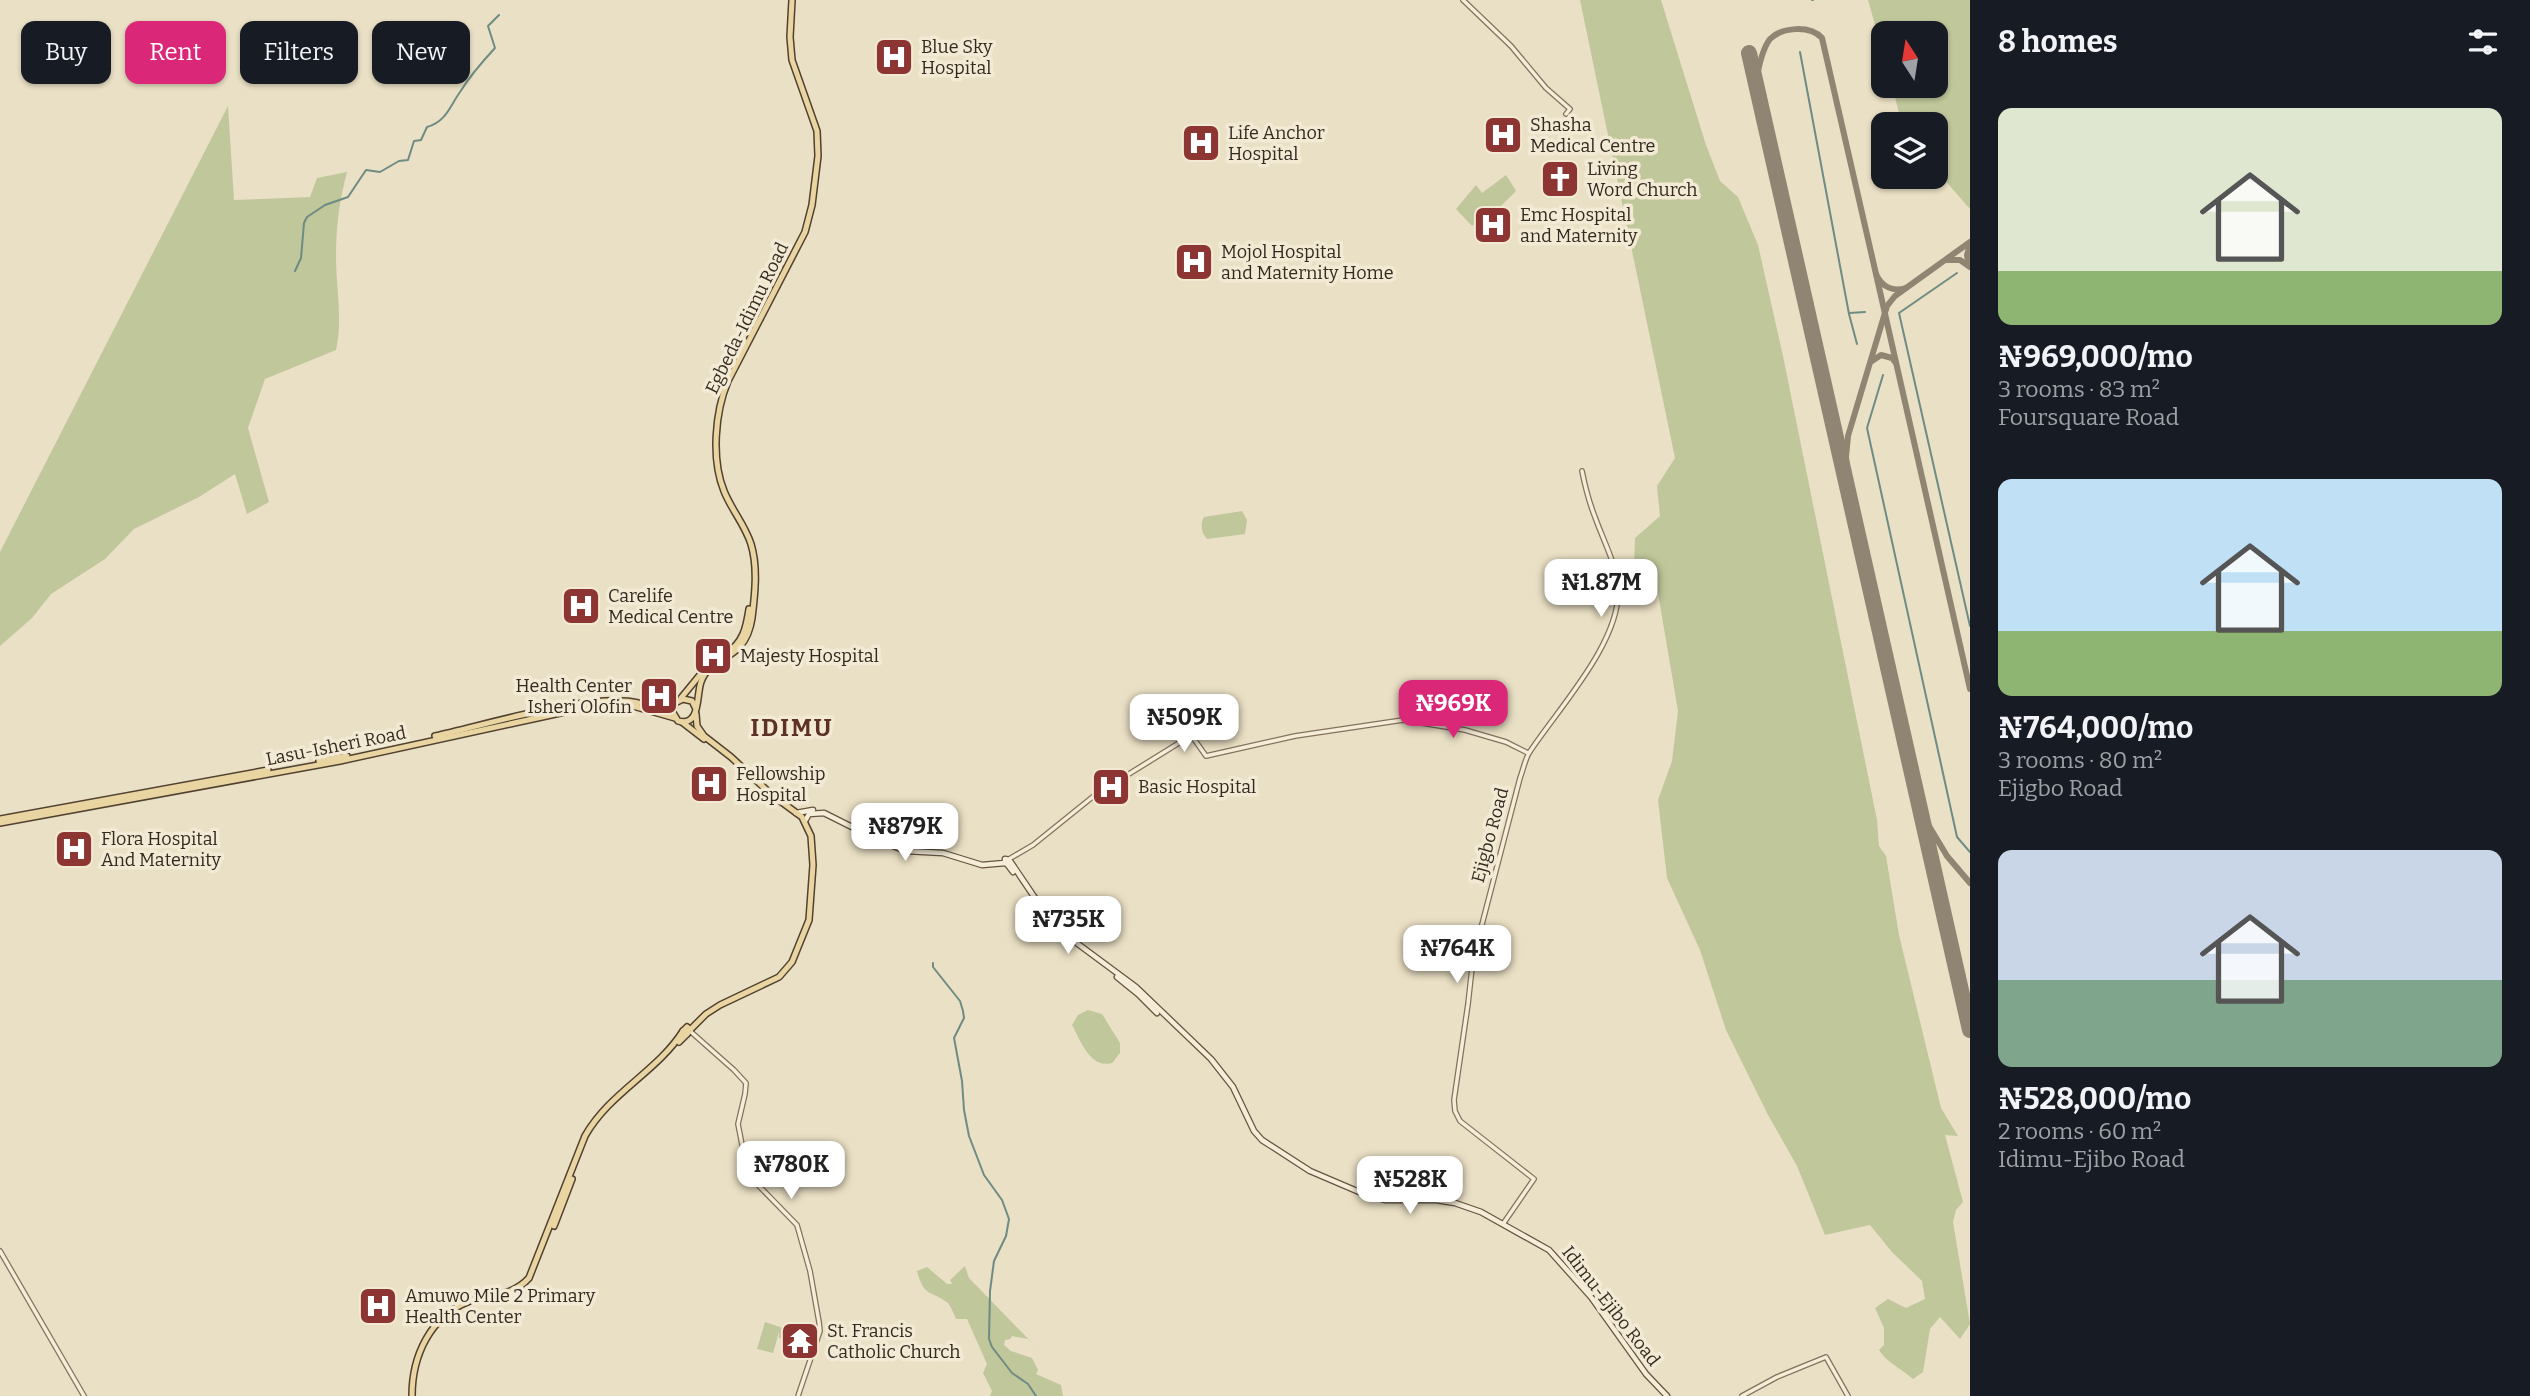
<!DOCTYPE html>
<meta charset="utf-8">
<style>
body{margin:0;font-family:Bitter,serif;background:#242831;color:#f1f3f6;height:100vh;display:flex;flex-direction:column;font-size:26px;white-space:nowrap}
*{box-sizing:border-box;margin:0}
p{font-size:23px;color:#9ea1a6}
.icon{flex:none;width:38px;height:38px;fill:none;stroke:currentColor;stroke-width:2;stroke-linecap:round;stroke-linejoin:round}
.map{position:relative;flex:1;overflow:hidden}
.details{display:flex;flex-direction:column;background:#171b24;width:560px}
.details>*{flex:none}
.guide{position:absolute;left:21px;top:21px;width:665px;height:63px;display:flex;gap:14px}
.needle{width:46px;rotate:348deg}
.fabs{position:absolute;left:1871px;top:21px;display:grid;gap:14px}
.fabs a{display:grid;place-items:center;width:77px;height:77px;border-radius:14px;background:#171b24;box-shadow:0 2px 5px #0004;font-size:35px}
.price{position:absolute;translate:-50% -60px;padding:0 16px;border-radius:14px;background:#fff;color:#222;font-size:23px;line-height:46px;filter:drop-shadow(0 2px 4px #0008)}
.price::after{content:'';position:absolute;left:50%;top:42px;width:21px;height:16px;margin-left:-10px;background:inherit;clip-path:polygon(0 0,100% 0,50% 100%)}
.price.selected{background:#db2777;color:#fff}
ul{padding:0;list-style:none}
li{display:grid;align-content:center;gap:14px;height:371px;padding:0 28px}
li span{display:grid;place-items:center;height:217px;border-radius:14px;color:#555}
li>.icon{margin-inline-start:auto}
span .icon{width:126px;height:126px;fill:#fffc;stroke-width:1}
li b{font-size:30px}
h2{display:flex;justify-content:space-between;align-items:center;height:84px;padding:0 28px;font-size:30px}
.chip{padding:0 24px;border-radius:14px;background:#171b24;box-shadow:0 2px 5px #0004;font-size:24px;line-height:63px}
.chip.selected{background:#db2777;color:#fff}
main{display:flex;flex:1;min-height:0}
.map>svg:first-child{display:block}
</style>
<main>
<div class="map">
<svg width="1970" height="1396" viewBox="0 0 1970 1396">
<rect width="100%" height="100%" fill="#eae0c5"/>
<g fill="#c0c79a">
<path d="M1580 0H1661L1706 145 1720 181 1738 197 1758 245 1783 356 1877 820 1879 846 1886 856 1899 935 1941 1108 1958 1136 1945 1135 1963 1202 1956 1210 1953 1222 1970 1324 1960 1339 1940 1317 1930 1329 1923 1372 1913 1379C1901 1368 1887 1363 1879 1350L1884 1345V1328L1875 1308 1888 1299 1906 1308 1925 1299 1922 1281 1892 1252 1870 1225 1825 1235 1797 1166 1768 1115 1726 1030 1700 950 1667 878 1658 800 1672 761 1678 711 1658 593 1634 567 1635 538 1660 516 1657 486 1675 458Z"/>
<polygon points="1868,0 1970,0 1970,209 1936,170 1936,124 1902,124 1892,86 1936,86 1936,33 1883,33 1883,53"/>
<path d="M228 106 234 200 310 197 317 178 347 172C339 203 336 226 336 258 336 289 343 320 336 350L265 379 248 428 269 502 247 514 235 474 199 497 134 529 105 559 51 594 32 618 0 646V552Z"/>
<polygon points="1506,175 1516,191 1502,205 1472,226 1456,209 1476,185 1482,193"/>
<path d="M1242 511 1247 520 1245 534 1207 539C1201 533 1200 524 1204 517Z"/>
<path d="M1088 1010 1102 1014 1120 1043V1053L1112 1063C1090 1069 1081 1041 1072 1025L1078 1015Z"/>
<path d="M965 1266 969 1278 1039 1350 1028 1339 1012 1336 1010 1339 1005 1340 1004 1345 1011 1351 1032 1358 1038 1370 1036 1374 1061 1385 1063 1396H990L992 1391 983 1373 987 1364 967 1319H956C954 1314 951 1307 948 1303 931 1290 924 1298 917 1271L927 1267 947 1284H952L950 1280Z"/>
<polygon points="765,1322 786,1329 784,1339 779,1338 779,1332 773,1353 757,1349"/>
</g>
<g fill="none" stroke-linecap="round" stroke-linejoin="round">
<g stroke="#6e8b84" stroke-width="2">
<polyline points="1812,0 1813,0"/>
<polyline points="1800,52 1849,314 1857,344"/>
<path d="M295 271 301 258 304 223 307 217 325 205 348 197 366 170 380 172 399 161 408 160 414 141 421 140 427 127C446 122 450 106 460 92 470 76 482 62 495 48L488 26 499 15"/>
<polyline points="1957,273 1899,313 1970,626"/>
<polyline points="1849,313 1865,312"/>
<polyline points="1883,375 1867,428 1957,837 1970,852"/>
<polyline points="933,963 933,967 960,1001 963,1011 964,1018 954,1038 962,1081 964,1110 969,1136 984,1175 1002,1200 1009,1219 1006,1236 994,1261 990,1291 989,1339 992,1347 1012,1373 1028,1384 1036,1396"/>
</g>
<g stroke="#8f8572" stroke-width="6">
<path d="M1756 82C1758 70 1762 49 1770 39 1782 27 1810 25 1822 38L1876 274"/>
<polyline points="1947,260 1960,260 1970,267"/>
<polyline points="1969,266 1967,255 1970,244"/>
<path d="M1906 288C1893 292 1882 287 1876 274L1970 689"/>
<polyline points="1872,361 1881,355 1892,358 1895,362"/>
<polyline points="1848,486 1846,457 1848,436 1887,306 1895,296 1970,242"/>
<polyline points="1920,811 1947,856 1970,883"/>
</g>
<polyline stroke="#8f8572" stroke-width="16" points="1749,53 1970,1030"/>
<g stroke="#83725d" stroke-width="6">
<g id="tertiary">
<polyline points="1463,0 1511,46 1546,88 1570,109 1566,114"/>
<polyline points="1009,859 1033,845 1095,795 1187,738 1194,739 1206,756 1295,736 1403,720 1465,730 1506,742 1528,753"/>
<polyline points="690,1031 734,1070 746,1083 745,1094 738,1124 744,1155 758,1185 797,1225 810,1271 819,1322 820,1331 798,1396"/>
<path d="M1503 1224 1534 1179 1460 1121 1455 1111 1454 1100 1468 1004 1473 959 1520 778C1523 770 1525 760 1529 753 1557 710 1621 642 1618 589 1617 565 1603 540 1595 517 1589 502 1585 486 1582 471"/>
<polyline points="0,1251 84,1396"/>
<polyline points="1742,1396 1777,1377 1826,1357 1848,1396"/>
</g>
</g>
<g stroke="#655440" stroke-width="7">
<g id="secondary">
<polyline points="796,813 813,810"/>
<polyline points="805,821 809,814 824,813 880,841 906,851 943,853 982,865 1005,863 1005,859 1009,860 1008,864 1005,863"/>
<polyline points="1010,861 1035,898 1078,944 1136,987 1211,1059 1233,1087 1254,1131 1262,1140 1310,1171 1364,1194 1385,1200 1436,1200 1455,1203 1481,1212 1549,1250 1591,1297 1646,1374 1667,1396"/>
<polyline points="1007,864 1013,872"/>
<polyline points="1042,910 1062,931"/>
<polyline points="1117,977 1138,994 1157,1013"/>
</g>
</g>
<g stroke="#514131" stroke-width="8">
<g id="primary">
<path d="M726 654C743 642 746 629 749 609"/>
<polyline points="681,698 704,670"/>
<polyline points="648,706 665,708 675,703"/>
<path d="M696 709 692 701 683 699 675 703 672 711 678 721C701 727 696 696 701 682 711 653 745 664 752 618 755 594 758 567 751 544 745 525 731 509 724 491 711 459 715 412 728 381L805 232 812 205 818 156 817 131 792 60 790 37 792 0"/>
<polyline points="682,722 704,739"/>
<path d="M435 736C486 725 591 692 638 703"/>
<polyline points="319,761 347,756"/>
<polyline points="0,819 268,770"/>
<polyline points="0,823 340,761 588,707 626,704 675,718"/>
<polygon points="687,1027 690,1030 687,1034 683,1031"/>
<polyline points="690,1030 706,1014 720,1005 779,977 792,962 809,920 813,865 811,836 802,817 772,795 731,757 704,736 697,726 696,714"/>
<polyline points="679,1042 687,1034"/>
<polyline points="554,1226 572,1179"/>
<path d="M412 1396C412 1356 430 1316 470 1301 492 1294 513 1296 529 1278L585 1136C610 1092 657 1072 683 1031"/>
</g>
</g>
<use href="#tertiary" stroke="#f5edd8" stroke-width="3.5"/>
<use href="#secondary" stroke="#f5edd8" stroke-width="4.5"/>
<use href="#primary" stroke="#e9d5a1" stroke-width="5"/>
</g>
<defs>
<g id="hospital-square" transform="scale(2.0125)"><rect x="-9" y="-9" width="18" height="18" rx="4" fill="#8c3533" stroke="#f2ead4"/><path d="M-5-5h3v3.5h4V-5h3V5h-3V1.5h-4V5h-3Z" fill="#fff"/></g>
<g id="church-square" transform="scale(2.0125)"><rect x="-9" y="-9" width="18" height="18" rx="4" fill="#8c3533" stroke="#f2ead4"/><path d="M-1.2-6h2.4v3.5h3.3v2.4h-3.3V6h-2.4V-.1h-3.3v-2.4h3.3Z" fill="#fff"/></g>
<g id="temple-square" transform="scale(2.0125)"><rect x="-9" y="-9" width="18" height="18" rx="4" fill="#8c3533" stroke="#f2ead4"/><path d="M0-6L5-2H3V0L6.5 2.5H4V6H1.5V3h-3V6H-4V2.5H-6.5L-3 0V-2H-5Z" fill="#fff"/></g>
</defs>
<g fill-rule="evenodd">
<use href="#hospital-square" x="894" y="57"/>
<use href="#hospital-square" x="1503" y="135"/>
<use href="#hospital-square" x="1201" y="143"/>
<use href="#church-square" x="1560" y="179"/>
<use href="#hospital-square" x="1493" y="225"/>
<use href="#hospital-square" x="1194" y="262"/>
<use href="#hospital-square" x="581" y="606"/>
<use href="#hospital-square" x="713" y="656"/>
<use href="#hospital-square" x="659" y="696"/>
<use href="#hospital-square" x="709" y="784"/>
<use href="#hospital-square" x="1111" y="787"/>
<use href="#hospital-square" x="74" y="849"/>
<use href="#hospital-square" x="378" y="1306"/>
<use href="#temple-square" x="800" y="1341"/>
</g>
<g text-anchor="middle" dominant-baseline="central" stroke-width="7" stroke-linejoin="round" paint-order="stroke">
<g font-size="18" fill="#342a20" stroke="#f2ead4" text-anchor="start">
<text x="921" y="47">Blue Sky<tspan x="921" dy="21">Hospital</tspan></text>
<text x="1530" y="125">Shasha<tspan x="1530" dy="21">Medical Centre</tspan></text>
<text x="1228" y="133">Life Anchor<tspan x="1228" dy="21">Hospital</tspan></text>
<text x="1587" y="169">Living<tspan x="1587" dy="21">Word Church</tspan></text>
<text x="1520" y="215">Emc Hospital<tspan x="1520" dy="21">and Maternity</tspan></text>
<text x="1221" y="252">Mojol Hospital<tspan x="1221" dy="21">and Maternity Home</tspan></text>
<text x="608" y="596">Carelife<tspan x="608" dy="21">Medical Centre</tspan></text>
<text x="740" y="656">Majesty Hospital</text>
<text x="632" y="686" text-anchor="end">Health Center<tspan x="632" dy="21">Isheri Olofin</tspan></text>
<text x="736" y="774">Fellowship<tspan x="736" dy="21">Hospital</tspan></text>
<text x="1138" y="787">Basic Hospital</text>
<text x="101" y="839">Flora Hospital<tspan x="101" dy="21">And Maternity</tspan></text>
<text x="405" y="1296">Amuwo Mile 2 Primary<tspan x="405" dy="21">Health Center</tspan></text>
<text x="827" y="1331">St. Francis<tspan x="827" dy="21">Catholic Church</tspan></text>
</g>
<g font-size="18" fill="#342a20" stroke="#f2ead4">
<text transform="translate(747 318) rotate(-64)">Egbeda-Idimu Road</text>
<text transform="translate(336 746) rotate(-11)">Lasu-Isheri Road</text>
<text transform="translate(1490 835) rotate(-75)">Ejigbo Road</text>
<text transform="translate(1611 1306) rotate(52)">Idimu-Ejibo Road</text>
</g>
<g font-size="24" font-weight="bold" letter-spacing="2" fill="#5d3123" stroke="#f2ead4">
<text x="792" y="728">IDIMU</text>
</g>
</g>
</svg>
<div class="fabs">
<a><svg class="needle" viewBox="-14 -14 28 28"><path d="M0-13l5 13h-10z" fill="#e53935"/><path d="M0 13l5-13h-10z" fill="#9ea1a6"/></svg></a>
<a><svg class="icon" aria-label="layers" viewBox="0 0 24 24"><path d="M12 4l9 5-9 5-9-5zM3 14l9 5 9-5"/></svg></a>
</div>
<b class="price" style="left:1601px;top:619px">₦1.87M</b>
<b class="price selected" style="left:1453px;top:740px">₦969K</b>
<b class="price" style="left:1184px;top:754px">₦509K</b>
<b class="price" style="left:905px;top:863px">₦879K</b>
<b class="price" style="left:1068px;top:956px">₦735K</b>
<b class="price" style="left:1457px;top:985px">₦764K</b>
<b class="price" style="left:791px;top:1201px">₦780K</b>
<b class="price" style="left:1410px;top:1216px">₦528K</b>
<div class="guide">
<a class="chip">Buy</a>
<a class="chip selected">Rent</a>
<a class="chip">Filters</a>
<a class="chip">New</a>
</div>
</div>
<section class="details">
<h2>8 homes<svg class="icon" aria-label="filters" viewBox="0 0 24 24"><path d="M4 7h16M4 17h16"/><circle cx="9" cy="7" r="2"/><circle cx="15" cy="17" r="2"/></svg></h2>
<ul>
<li><span style="background:linear-gradient(#dfe7d0 75%,#8fb573 0)"><svg class="icon" aria-label="home" viewBox="0 0 24 24"><path d="M3 11l9-7 9 7M6 9v11h12V9"/></svg></span><div><b>₦969,000/mo</b><p>3 rooms · 83 m²</p><p>Foursquare Road</p></div></li>
<li><span style="background:linear-gradient(#bfe0f5 70%,#8fb573 0)"><svg class="icon" aria-label="home" viewBox="0 0 24 24"><path d="M3 11l9-7 9 7M6 9v11h12V9"/></svg></span><div><b>₦764,000/mo</b><p>3 rooms · 80 m²</p><p>Ejigbo Road</p></div></li>
<li><span style="background:linear-gradient(#c9d6e8 60%,#7fa58c 0)"><svg class="icon" aria-label="home" viewBox="0 0 24 24"><path d="M3 11l9-7 9 7M6 9v11h12V9"/></svg></span><div><b>₦528,000/mo</b><p>2 rooms · 60 m²</p><p>Idimu-Ejibo Road</p></div></li>
</ul>
</section>
</main>
